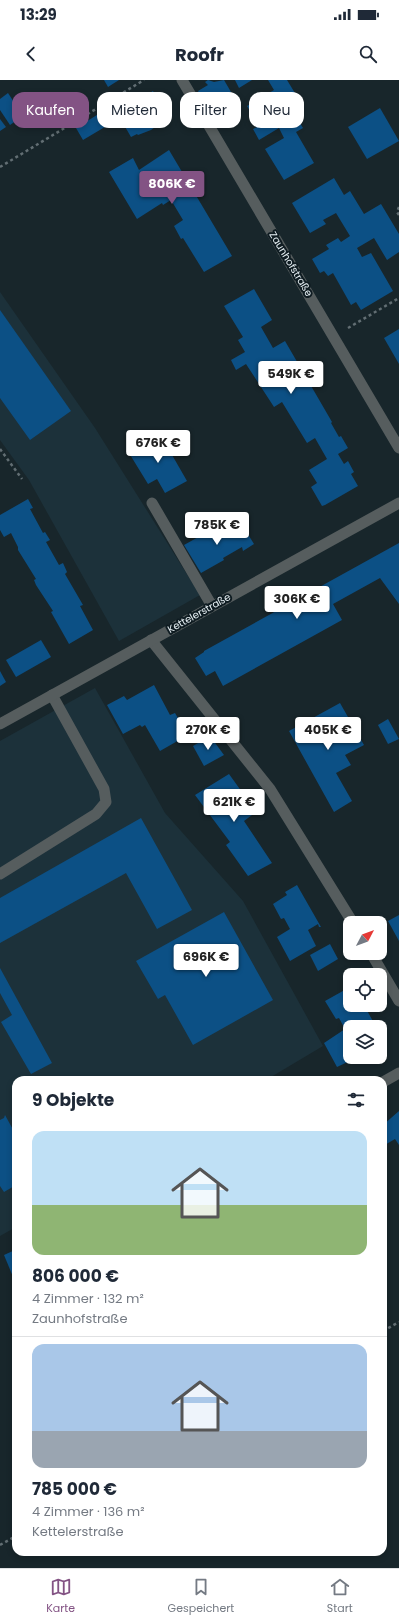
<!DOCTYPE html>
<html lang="de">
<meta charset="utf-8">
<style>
body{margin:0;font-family:Poppins,sans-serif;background:#f6f6f7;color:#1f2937;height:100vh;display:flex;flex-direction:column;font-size:15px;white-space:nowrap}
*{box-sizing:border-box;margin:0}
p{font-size:13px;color:#747a83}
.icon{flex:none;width:22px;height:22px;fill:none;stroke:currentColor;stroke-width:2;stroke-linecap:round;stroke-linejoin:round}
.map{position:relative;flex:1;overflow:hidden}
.drawer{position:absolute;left:12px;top:996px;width:375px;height:480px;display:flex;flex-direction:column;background:#fff;border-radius:12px;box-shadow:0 2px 6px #0003}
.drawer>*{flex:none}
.hud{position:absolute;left:12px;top:12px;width:375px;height:36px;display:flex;gap:8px}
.needle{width:26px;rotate:49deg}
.tools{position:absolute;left:343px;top:836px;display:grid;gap:8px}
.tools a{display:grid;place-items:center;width:44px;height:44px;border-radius:8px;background:#fff;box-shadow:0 2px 6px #0003;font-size:20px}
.price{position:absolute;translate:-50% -34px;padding:0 9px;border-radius:4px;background:#fff;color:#222;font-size:13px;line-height:26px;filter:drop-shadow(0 1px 2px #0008)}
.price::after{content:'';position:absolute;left:50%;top:24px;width:12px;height:9px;margin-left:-6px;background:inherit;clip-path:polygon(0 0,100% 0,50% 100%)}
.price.on{background:#835384;color:#fff}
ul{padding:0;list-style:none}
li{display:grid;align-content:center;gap:8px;height:212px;padding:0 20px}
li+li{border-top:1px solid #e0e1e3}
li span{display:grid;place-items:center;height:124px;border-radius:12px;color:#555}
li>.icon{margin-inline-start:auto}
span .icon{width:72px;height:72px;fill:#fffc;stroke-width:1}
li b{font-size:17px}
h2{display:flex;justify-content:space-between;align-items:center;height:48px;padding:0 20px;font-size:17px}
.tag{padding:0 14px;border-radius:12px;background:#fff;box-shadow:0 2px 6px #0003;font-size:14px;line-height:36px}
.tag.on{background:#835384;color:#fff}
.status{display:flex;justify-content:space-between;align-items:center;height:28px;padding:0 20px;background:#fff;direction:ltr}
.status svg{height:11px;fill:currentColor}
header{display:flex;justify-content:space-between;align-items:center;height:52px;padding:0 20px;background:#fff;font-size:18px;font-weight:700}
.menu{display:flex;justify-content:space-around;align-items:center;height:56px;border-top:1px solid #e0e1e3;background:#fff;font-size:11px;color:#747a83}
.menu a{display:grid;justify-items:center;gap:2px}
.menu .on{color:#835384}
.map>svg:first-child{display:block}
</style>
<div class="status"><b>13:29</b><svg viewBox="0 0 49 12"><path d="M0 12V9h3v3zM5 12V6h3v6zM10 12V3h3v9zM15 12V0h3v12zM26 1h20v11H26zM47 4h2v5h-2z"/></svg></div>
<header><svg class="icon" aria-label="back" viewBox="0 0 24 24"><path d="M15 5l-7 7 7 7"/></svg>Roofr<svg class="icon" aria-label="search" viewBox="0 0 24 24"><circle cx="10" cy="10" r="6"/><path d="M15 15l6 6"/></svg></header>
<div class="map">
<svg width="399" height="1488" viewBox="0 0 399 1488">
<rect width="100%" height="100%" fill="#18262b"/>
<g fill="#1c313a">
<polygon points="0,212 95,348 200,515 119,561 29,400 0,360"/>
<polygon points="95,608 165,733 243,821 323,966 266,1000 16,1000 16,1147 0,1156 0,661"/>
</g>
<g fill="#0c5085">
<polygon points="104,0 119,0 108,7"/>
<polygon points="208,0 214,2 224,0 231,12 206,26 198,11 208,5 205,2"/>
<polygon points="235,0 252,0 239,8"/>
<polygon points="268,0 287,0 301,23 275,38 280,48 297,38 303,48 296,52 314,83 284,100 265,69 284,58 279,48 259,60 253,49 259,46 247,26 274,10"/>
<polygon points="153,11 167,38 151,50 138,55 137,54 131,57 120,38 83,60 76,48 121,20 126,27"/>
<polygon points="8,13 23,36 10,45 0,30 0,19"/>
<polygon points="380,28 399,61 367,79 348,47"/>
<polygon points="0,39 6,47 0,51"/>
<polygon points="169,70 232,176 204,192 183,158 181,159 174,146 183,140 171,120 163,125 162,123 137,139 109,92 133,78 139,90"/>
<polygon points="334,98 344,115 350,111 364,134 381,124 399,154 399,172 387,180 374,158 357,168 362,177 371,173 393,211 361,230 356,222 351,225 333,193 328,196 324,191 320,193 312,179 329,169 326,165 338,158 341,162 350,156 336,133 323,140 326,144 310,153 292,123"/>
<polygon points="254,209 272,240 261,247 273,268 285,261 332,342 331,343 339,357 341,356 348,368 338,374 344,384 348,381 354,392 351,394 358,406 325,425 322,426 311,407 317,403 309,390 327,379 315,358 307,363 282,322 274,327 246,284 236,290 231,280 245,272 238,260 243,257 224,226"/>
<polygon points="0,230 71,331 30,360 0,318"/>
<polygon points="399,249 399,284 384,258"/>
<polygon points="160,354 187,401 165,413 157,399 148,404 129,373"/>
<polygon points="28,419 33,428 30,429 43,453 45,452 50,460 46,462 59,485 63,483 67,492 65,494 83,525 80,526 93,550 69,564 51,532 53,531 36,505 34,500 36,499 18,470 18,467 11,453 4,457 0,450 0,435"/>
<polygon points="218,446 221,451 230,446 235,453 244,448 254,464 243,471 242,467 223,478 224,480 201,493 184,465"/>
<polygon points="399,463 399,524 380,498 333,524 342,540 223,606 215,591 206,596 195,578 204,572 204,571"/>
<polygon points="41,560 51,577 16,597 6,580"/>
<polygon points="0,591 6,602 0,606"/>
<polygon points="154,605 170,635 175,633 188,655 160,671 145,645 142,647 140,645 123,654 107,625 124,616 127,620"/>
<polygon points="340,623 364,665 345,675 351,685 336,693 352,721 334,732 289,651"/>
<polygon points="388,639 399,659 388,664 378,645"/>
<polygon points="210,656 224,675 204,686 193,666"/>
<polygon points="229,694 242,712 237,716 252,735 244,741 272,783 248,796 226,765 230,762 195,715"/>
<polygon points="141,738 192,830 157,849 126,793 0,863 0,818"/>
<polygon points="297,805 321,847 319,847 318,844 308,850 316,866 290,881 277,857 290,849 284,838 281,839 273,824 287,815 285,812"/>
<polygon points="224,832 273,920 193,965 165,915 158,919 136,881"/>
<polygon points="399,835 399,861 388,841"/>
<polygon points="330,864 338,879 318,891 310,875"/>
<polygon points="0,888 52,983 31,994 1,942 12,935 0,913"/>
<polygon points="350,907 350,925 364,925 375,945 371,947 350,947 350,977 358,977 337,987 324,963 345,949 339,938 336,939 325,921"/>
<polygon points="399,1031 399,1065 395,1059 383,1066 383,1045"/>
<polygon points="5,1035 16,1055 16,1105 4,1112 0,1106 0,1040 4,1038"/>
<polygon points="15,1170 16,1171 16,1204 4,1175"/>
</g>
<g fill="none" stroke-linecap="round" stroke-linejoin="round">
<g stroke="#626e73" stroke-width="2.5" stroke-dasharray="3 3" stroke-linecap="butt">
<polyline points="0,87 144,0"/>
<polyline points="399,127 397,132 399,135"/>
<polyline points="348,248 399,218"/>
<polyline points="0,369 22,399"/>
<polyline points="383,1251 399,1242"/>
<polyline points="0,1465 16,1456"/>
</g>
<g stroke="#565d5e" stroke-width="11">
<polyline points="152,423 212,526"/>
<polyline points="0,794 96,734 106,722 104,709 52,615"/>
</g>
<g stroke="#565d5e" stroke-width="11">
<polyline points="151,560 270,709 353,843"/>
<polyline points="0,644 399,423"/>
<polyline points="371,873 399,921"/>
<polyline points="383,1002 399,993"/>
</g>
<polyline stroke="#565d5e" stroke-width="11" points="182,0 399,368"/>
</g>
<g text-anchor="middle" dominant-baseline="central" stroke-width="4" stroke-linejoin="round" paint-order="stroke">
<g font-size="10" fill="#e7f0f4" stroke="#0f1c22">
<text transform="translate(291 184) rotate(59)">Zaunhofstraße</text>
<text transform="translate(199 533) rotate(-29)">Kettelerstraße</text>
</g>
</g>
</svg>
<div class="tools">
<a><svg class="needle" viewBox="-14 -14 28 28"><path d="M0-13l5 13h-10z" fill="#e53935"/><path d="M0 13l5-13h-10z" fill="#747a83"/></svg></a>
<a><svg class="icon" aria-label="locate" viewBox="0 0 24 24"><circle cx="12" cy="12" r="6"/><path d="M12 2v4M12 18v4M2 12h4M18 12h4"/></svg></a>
<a><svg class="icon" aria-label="layers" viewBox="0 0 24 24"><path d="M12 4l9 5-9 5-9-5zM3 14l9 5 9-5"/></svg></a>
</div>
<b class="price on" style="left:172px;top:125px">806K €</b>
<b class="price" style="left:291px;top:315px">549K €</b>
<b class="price" style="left:158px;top:384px">676K €</b>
<b class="price" style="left:217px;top:466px">785K €</b>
<b class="price" style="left:297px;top:540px">306K €</b>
<b class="price" style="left:208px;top:671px">270K €</b>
<b class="price" style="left:328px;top:671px">405K €</b>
<b class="price" style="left:234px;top:743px">621K €</b>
<b class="price" style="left:206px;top:898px">696K €</b>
<div class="hud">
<a class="tag on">Kaufen</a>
<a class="tag">Mieten</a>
<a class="tag">Filter</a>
<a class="tag">Neu</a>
</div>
<section class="drawer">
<h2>9 Objekte<svg class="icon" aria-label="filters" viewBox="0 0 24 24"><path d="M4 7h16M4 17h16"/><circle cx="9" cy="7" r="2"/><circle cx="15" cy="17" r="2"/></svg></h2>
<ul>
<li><span style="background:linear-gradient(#bfe0f5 60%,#8fb573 0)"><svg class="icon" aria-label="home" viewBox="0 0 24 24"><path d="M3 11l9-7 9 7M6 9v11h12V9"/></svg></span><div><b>806 000 €</b><p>4 Zimmer · 132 m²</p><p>Zaunhofstraße</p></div></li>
<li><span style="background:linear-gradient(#a9c7e8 70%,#9aa5b1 0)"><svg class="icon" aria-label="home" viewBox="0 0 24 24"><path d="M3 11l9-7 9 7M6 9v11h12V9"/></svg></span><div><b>785 000 €</b><p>4 Zimmer · 136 m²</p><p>Kettelerstraße</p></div></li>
</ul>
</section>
</div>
<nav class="menu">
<a class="on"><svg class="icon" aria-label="map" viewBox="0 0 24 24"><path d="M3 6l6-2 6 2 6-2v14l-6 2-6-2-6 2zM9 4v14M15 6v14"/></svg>Karte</a>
<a><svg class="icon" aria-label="saved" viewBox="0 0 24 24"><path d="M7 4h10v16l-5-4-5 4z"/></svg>Gespeichert</a>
<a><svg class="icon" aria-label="home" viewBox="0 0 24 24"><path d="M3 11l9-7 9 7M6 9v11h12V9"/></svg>Start</a>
</nav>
